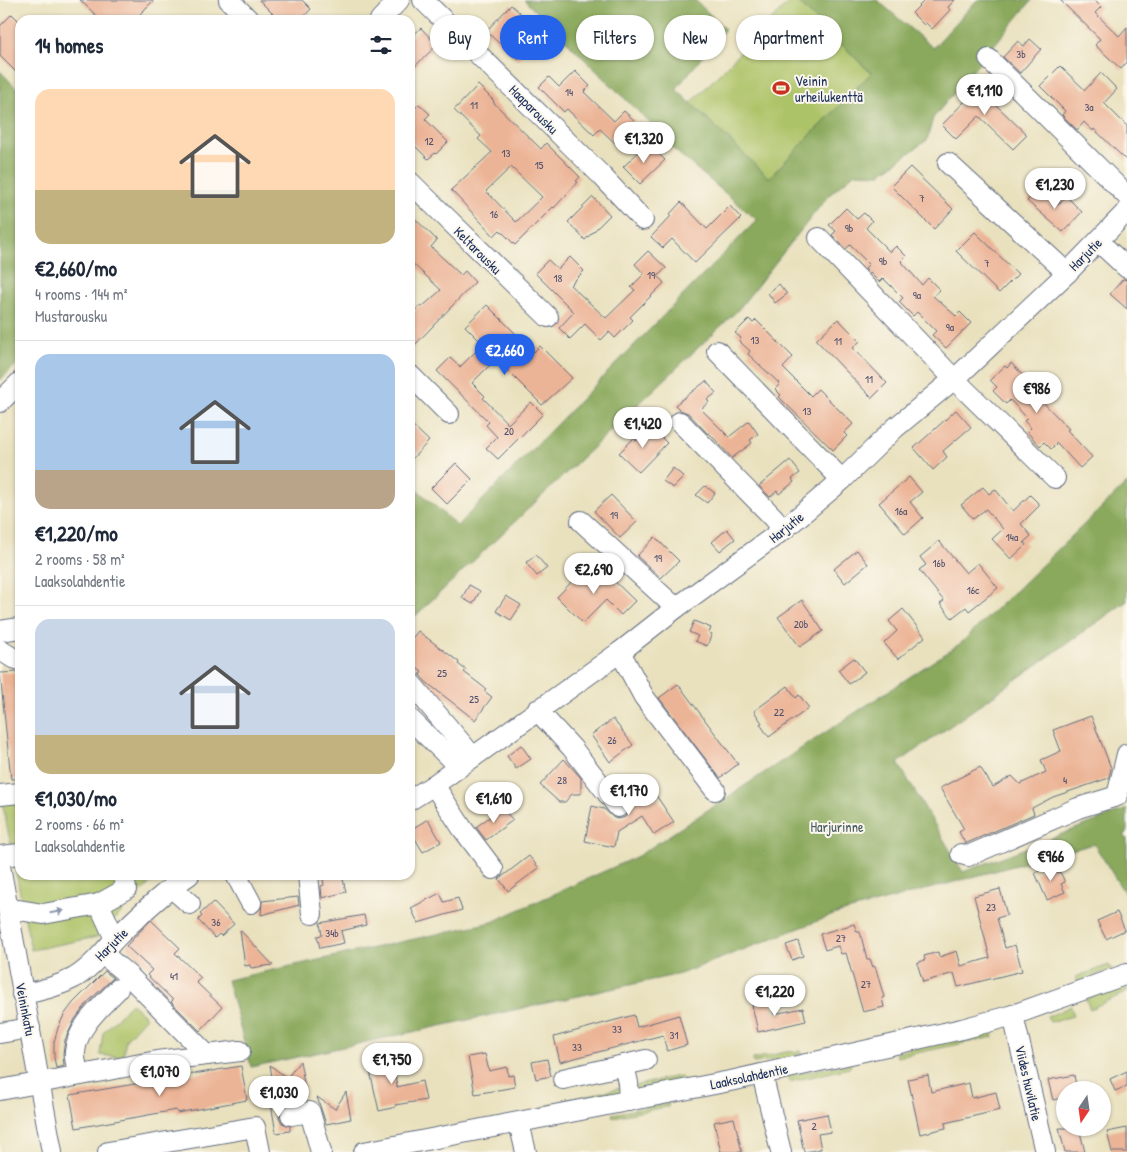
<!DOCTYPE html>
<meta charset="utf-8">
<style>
body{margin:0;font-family:"Patrick Hand",sans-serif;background:#f2f2f3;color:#1f2937;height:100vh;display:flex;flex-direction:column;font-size:19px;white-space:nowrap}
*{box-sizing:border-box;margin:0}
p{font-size:16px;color:#747a83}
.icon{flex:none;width:28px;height:28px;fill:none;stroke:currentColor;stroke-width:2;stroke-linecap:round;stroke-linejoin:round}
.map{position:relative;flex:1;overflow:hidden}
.drawer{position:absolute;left:15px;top:15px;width:400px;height:865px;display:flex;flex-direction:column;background:#fff;border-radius:15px;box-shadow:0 1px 4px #0004}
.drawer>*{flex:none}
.guide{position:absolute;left:430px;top:15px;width:475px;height:45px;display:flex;gap:10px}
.needle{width:32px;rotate:193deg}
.controls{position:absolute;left:1056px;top:1081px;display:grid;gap:10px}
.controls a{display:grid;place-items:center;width:55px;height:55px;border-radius:50%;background:#fff;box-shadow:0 1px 4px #0004;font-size:25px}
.price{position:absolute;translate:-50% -42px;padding:0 11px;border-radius:18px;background:#fff;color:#222;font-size:16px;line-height:32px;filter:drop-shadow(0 1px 2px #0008)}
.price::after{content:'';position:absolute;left:50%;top:30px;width:15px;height:11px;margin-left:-8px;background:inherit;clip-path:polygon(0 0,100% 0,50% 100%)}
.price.selected{background:#2563eb;color:#fff}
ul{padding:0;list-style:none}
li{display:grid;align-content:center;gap:10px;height:265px;padding:0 20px}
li+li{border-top:1px solid #e0e1e3}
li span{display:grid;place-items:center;height:155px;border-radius:15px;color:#555}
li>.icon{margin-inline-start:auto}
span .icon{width:90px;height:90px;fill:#fffc;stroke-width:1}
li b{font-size:21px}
h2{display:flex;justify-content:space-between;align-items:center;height:60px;padding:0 20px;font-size:21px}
.chip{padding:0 18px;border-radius:22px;background:#fff;box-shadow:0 1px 4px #0004;font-size:18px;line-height:45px}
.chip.selected{background:#2563eb;color:#fff}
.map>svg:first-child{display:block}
</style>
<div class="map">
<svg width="1127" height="1152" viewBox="0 0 1127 1152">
<rect width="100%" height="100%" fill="#fbf7ec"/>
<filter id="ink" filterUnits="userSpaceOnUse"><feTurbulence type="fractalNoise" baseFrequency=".02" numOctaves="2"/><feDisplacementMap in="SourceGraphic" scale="10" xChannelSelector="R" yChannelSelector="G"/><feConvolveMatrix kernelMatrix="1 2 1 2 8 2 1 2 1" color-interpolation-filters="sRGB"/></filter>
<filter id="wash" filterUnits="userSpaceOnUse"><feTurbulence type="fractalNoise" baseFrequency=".0096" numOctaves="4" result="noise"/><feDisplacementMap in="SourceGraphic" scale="20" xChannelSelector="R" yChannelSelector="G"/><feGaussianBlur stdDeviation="1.12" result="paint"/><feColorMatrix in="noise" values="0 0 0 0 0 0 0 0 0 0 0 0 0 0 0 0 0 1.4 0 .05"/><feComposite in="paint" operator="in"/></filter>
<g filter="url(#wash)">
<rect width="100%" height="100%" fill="#e9e1be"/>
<g fill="#adc368" stroke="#647963">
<polygon points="791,0 796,0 871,73 769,178 691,103"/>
<polygon points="20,793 20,875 158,875 97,937 31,950 1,795"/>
<polygon points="1109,965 1112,969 1077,982 1075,977"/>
<polygon points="1126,983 1127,992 1090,1009 1086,999"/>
<polygon points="131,1003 146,1017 126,1039 123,1058 100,1055 103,1033"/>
<polygon points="1071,1006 1073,1016 1050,1022 1047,1017"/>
<polygon points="991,1029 993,1037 897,1057 896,1053"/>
<polygon points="801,1051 803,1055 754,1063 753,1059 786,1052"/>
<polygon points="850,1063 851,1066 849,1068 789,1082 787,1076"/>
<polygon points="674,1077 681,1077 684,1081 634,1092 634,1086"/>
<polygon points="620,1088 622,1095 541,1109 545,1106"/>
<polygon points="669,1103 668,1107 665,1107 613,1117 612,1114"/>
</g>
<g fill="#8aa95c" stroke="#526c5d">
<polygon points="524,0 695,0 725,29 676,89 769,178 871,73 796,0 877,0 933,48 977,0 1032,0 933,118 927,140 880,174 855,173 828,196 738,310 410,621 410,483 457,526 757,220 672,148 654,127"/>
<polygon points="0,71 20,92 20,361 0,380"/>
<polygon points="1127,483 1127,601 898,763 963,872 1127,809 1127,833 1124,835 1127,839 1127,897 1094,844 836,914 680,974 251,1067 227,980 492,922 638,856 961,643"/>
</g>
<g id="blocks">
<g fill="#ecb496" fill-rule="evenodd">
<polygon points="80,0 154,0 134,20 101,20"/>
<polygon points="259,0 302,0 311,9 301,20 279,20"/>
<polygon points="925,0 955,0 948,7 950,10 932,29 926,23 924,25 912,13"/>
<polygon points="1060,0 1094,0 1101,7 1095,13 1119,36 1127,27 1127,62 1121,69 1095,45 1100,39"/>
<polygon points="511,5 529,21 521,30 529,37 521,45 527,50 517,60 486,31"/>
<polygon points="12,14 20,22 20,76 0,56 0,26"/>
<polygon points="421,28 437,45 410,71 410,38"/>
<polygon points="1030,39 1041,49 1020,73 1003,57 1018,41 1024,46"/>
<polygon points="1060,66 1085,90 1101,73 1117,89 1104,103 1127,126 1127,161 1094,129 1093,131 1084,122 1077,130 1062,115 1065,111 1040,86"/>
<polygon points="575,71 590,86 584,92 614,121 624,111 635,121 615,143 600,129 594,135 567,109 564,112 539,87 549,77 559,87"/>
<polygon points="985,80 1000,95 993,102 1027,135 1013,149 979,116 956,139 942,125"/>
<path d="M478 85 494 101 493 102 541 149 546 143 580 177 576 181 578 182 554 208 553 207 515 245 500 230 494 236 451 190 492 152 478 139 481 136 454 110ZM511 167 542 197 516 222 486 191Z"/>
<polygon points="419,104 430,114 425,119 448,142 436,154 435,153 428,159 410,141 410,113"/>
<polygon points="648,143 665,160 640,184 623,167"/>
<polygon points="910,167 953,209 934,229 891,186"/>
<polygon points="1039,188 1058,205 1066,196 1082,212 1063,232 1027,201"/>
<polygon points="593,197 610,215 585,240 568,222"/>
<polygon points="681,202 707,229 730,206 741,218 695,263 672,239 663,248 651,237 671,216 669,215"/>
<polygon points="846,208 857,219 864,213 872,221 866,228 890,252 896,246 906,256 901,261 922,285 928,278 940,290 933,296 956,316 960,312 971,323 946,348 932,335 936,331 917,312 913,316 899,302 903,298 883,278 879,282 865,268 869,264 850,245 846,249 832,235 836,231 829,225"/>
<polygon points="410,214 437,240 431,247 461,275 465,271 475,282 410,350 410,316 420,305 422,307 441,290 410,261"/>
<polygon points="975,232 1018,274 999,293 956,251"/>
<polygon points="648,251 666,268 658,276 664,283 630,317 633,320 615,338 609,332 601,340 585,324 570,339 559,328 574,312 535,273 548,260 558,269 570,257 584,271 570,285 606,318 635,290 631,287 644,274 635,264"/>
<polygon points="1123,279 1127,280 1127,309 1110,294"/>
<polygon points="779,284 787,294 775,303 768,293"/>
<polygon points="487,305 534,352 540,346 572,378 542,405 496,359 472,383 485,396 483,398 508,424 531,402 543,414 498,459 486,448 497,437 486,425 489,422 437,371 450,358 460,367 483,344 465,326"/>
<polygon points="749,319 753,323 756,320 793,357 783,368 811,396 818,389 853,424 844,433 847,436 833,450 779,397 781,395 775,389 780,384 748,354 750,351 739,341 741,338 735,333"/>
<polygon points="838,319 860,341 853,348 887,383 872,398 816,340"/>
<polygon points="1011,363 1035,388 1032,391 1069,429 1067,430 1092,457 1080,468 1057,443 1051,449 1044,442 1040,446 1027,432 1031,428 1024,421 1027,418 1010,400 1006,404 993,391 997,387 990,380 1005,366 1007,368"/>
<polygon points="706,381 716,393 707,400 709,402 701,409 729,437 749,421 758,434 750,440 752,443 732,458 709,433 708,434 688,413 680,410 675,405"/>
<polygon points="956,410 971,427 943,451 947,457 933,470 914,448"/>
<polygon points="410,423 429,441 410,461"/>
<polygon points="650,426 667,443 639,472 619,453 634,438 636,441"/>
<polygon points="790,460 800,473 792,479 794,482 779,494 777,491 770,497 759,486"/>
<polygon points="456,463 472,479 447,504 431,488"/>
<polygon points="673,468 684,477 673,488 663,481"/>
<polygon points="909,477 922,492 910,502 923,518 905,534 879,503"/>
<polygon points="705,486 715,493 707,503 696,495"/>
<polygon points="983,487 989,494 995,489 1013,511 1030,495 1040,505 1021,524 1031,536 1024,542 1026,545 1011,559 992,539 1003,529 986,509 973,519 961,505"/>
<polygon points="611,495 637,522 620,538 594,511"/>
<polygon points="727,529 735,539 720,551 712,542"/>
<polygon points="655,537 679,561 661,578 637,556"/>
<polygon points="939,541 966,573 978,563 998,588 969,611 966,607 952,618 940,604 944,601 919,570 926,565 920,557"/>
<polygon points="857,550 868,564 845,583 834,569"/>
<polygon points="536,555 547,568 537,576 526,563"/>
<polygon points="585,568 595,576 602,569 635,601 621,615 606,600 583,623 557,597"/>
<polygon points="469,585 480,591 473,604 462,598"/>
<polygon points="506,596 521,605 511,620 496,611"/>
<polygon points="802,600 823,631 800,647 778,617"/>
<polygon points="903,609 925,637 898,659 884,643 897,631 889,621"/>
<polygon points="694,621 711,628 709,633 712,634 707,646 695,641 698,636 689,632"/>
<polygon points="418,631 459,662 458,664 466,670 464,672 486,689 484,691 492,697 475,720 426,682 420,675 422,672 410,663 410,641"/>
<polygon points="854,658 865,672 849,684 838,670"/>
<polygon points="20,672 20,779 11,779 0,673"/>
<polygon points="678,684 738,764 720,778 659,698"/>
<polygon points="788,686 796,698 799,695 809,708 769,737 760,724 762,723 754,711"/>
<polygon points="1091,716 1111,768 1109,778 1053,797 1032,808 1034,814 967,843 965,843 959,832 964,829 940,788 980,767 993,787 1012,776 1020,784 1046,772 1041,760 1061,751 1053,730"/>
<polygon points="613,719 633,745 610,762 591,735"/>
<polygon points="521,745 531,759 516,769 507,756"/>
<polygon points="564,759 581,778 581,794 572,794 565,802 559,802 540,785"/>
<polygon points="645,779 674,822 654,835 642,816 617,832 614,847 585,841 592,806 604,809 614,818 619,819 625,817 629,812 630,806 626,798 628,796 625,792"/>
<polygon points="502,808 513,820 486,840 476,827"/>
<polygon points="428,819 441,842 423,852 410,830"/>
<polygon points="529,856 539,868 508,891 499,879"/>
<polygon points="1053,865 1057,873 1060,872 1065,882 1061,884 1065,892 1047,900 1035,873"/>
<polygon points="322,875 342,875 346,892 322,898 321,886 324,885"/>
<polygon points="1000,889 1007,915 997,918 1005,948 1015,945 1022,971 958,987 954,973 923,982 917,963 925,960 924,956 938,952 939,957 957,951 961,966 990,958 974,896"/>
<polygon points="440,893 444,902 458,898 462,910 418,923 411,908"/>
<polygon points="298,897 299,905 261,915 262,901"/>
<polygon points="213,902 234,924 221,936 219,934 215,938 198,920 202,916 200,914"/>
<polygon points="1117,912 1125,930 1106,939 1097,921"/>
<polygon points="364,915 366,925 341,931 344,943 320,948 317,936 322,935 320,923"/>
<polygon points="151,920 180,948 175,953 201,978 196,982 222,1007 200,1031 171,1002 173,1000 147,975 152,970 126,946"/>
<polygon points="854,924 857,932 860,932 867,959 870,959 873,967 875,966 884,997 882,998 884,1007 863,1012 846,953 841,954 838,946 825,950 820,934"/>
<polygon points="240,930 273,965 251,968 250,965 245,966"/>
<polygon points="798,941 803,956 792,960 786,945"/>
<polygon points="105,971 113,978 89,1001 75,1019 65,1040 63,1054 64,1066 56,1068 54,1057 54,1042 58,1028 64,1015 73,1003"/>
<polygon points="771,1001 774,1014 803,1008 806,1021 758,1032 752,1005"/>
<polygon points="634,1015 637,1027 679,1015 687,1045 667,1051 663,1035 560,1062 554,1037"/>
<polygon points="392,1054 397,1087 422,1081 426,1100 395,1105 396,1107 379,1111 367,1058"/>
<polygon points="485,1054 489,1071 507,1067 508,1076 513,1075 515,1087 475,1094 468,1057"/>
<polygon points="547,1059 551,1076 536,1079 532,1062"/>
<polygon points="300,1061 305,1088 275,1094 270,1065 287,1078"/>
<polygon points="241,1066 247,1100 177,1113 176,1110 76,1128 70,1095"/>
<polygon points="1127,1071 1127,1086 1115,1091 1110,1079"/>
<polygon points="928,1075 931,1092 969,1083 972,1098 996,1092 1000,1110 945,1123 946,1128 920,1134 908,1079"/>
<polygon points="1074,1075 1077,1090 1065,1090 1065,1097 1053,1100 1048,1080"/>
<polygon points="346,1092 351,1119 326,1124 317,1097 335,1109"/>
<polygon points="285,1101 286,1105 280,1110 279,1117 282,1123 290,1126 290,1131 276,1133 271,1104"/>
<polygon points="827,1114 831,1132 818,1134 821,1149 804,1152 797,1120"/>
<polygon points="734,1118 742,1152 721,1152 714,1122"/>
<polygon points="1059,1128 1079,1128 1085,1152 1065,1152"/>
<polygon points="1127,1128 1127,1152 1112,1152 1107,1132"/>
</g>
</g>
</g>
<g filter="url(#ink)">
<use href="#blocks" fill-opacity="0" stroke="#636d80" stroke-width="1"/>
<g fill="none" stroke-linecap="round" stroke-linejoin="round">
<g stroke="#636d80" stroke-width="22">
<g id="minor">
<polyline points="229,0 249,20"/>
<polyline points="423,0 601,175 643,220"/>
<polyline points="380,20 399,0"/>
<polyline points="989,59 1127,196"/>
<polyline points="948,163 1067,273"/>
<polyline points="410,182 548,317"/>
<polyline points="819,238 954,379 1055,478"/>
<polyline points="1099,242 1127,268"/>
<polyline points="717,351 842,480"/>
<polyline points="410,375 449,414"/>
<polyline points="0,402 20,382"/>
<polyline points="680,422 774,518 783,530"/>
<polyline points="581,521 676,608"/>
<polyline points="0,631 20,628"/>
<polyline points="0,650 13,658 20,660"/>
<polyline points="620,652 644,697 715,790"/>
<polyline points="410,682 473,757"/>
<polyline points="537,710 572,748 618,807"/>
<polyline points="410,719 459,767"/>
<polyline points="434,785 462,828 493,869"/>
<polyline points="0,795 20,793"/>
<polyline points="410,800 434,785 620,652 676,608 783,530 842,480 895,428 959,375 1067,273 1127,211"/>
<polyline points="961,854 968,856 1078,808 1117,796 1127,754"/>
<polyline points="0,856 20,854"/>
<polyline points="0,866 52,1152"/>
<polyline points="236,875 251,903"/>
<polyline points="308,875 312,914"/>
<polyline points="171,887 190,904"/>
<polyline points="99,904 126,889 124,875"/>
<polyline points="9,912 19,910 43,914 99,904 115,939"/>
<polyline points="103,954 129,976 207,1055"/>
<path d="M22 994C41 991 57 987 74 978 90 969 103 952 116 938 139 915 162 893 189 875"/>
<polyline points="1013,1015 1045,1152"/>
<polyline points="0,1033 30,1028"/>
<polyline points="624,1065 646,1060"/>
<polyline points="762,1074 781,1152"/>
<path d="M79 1075C77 1067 74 1059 75 1052 77 1026 102 1006 118 989"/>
<polyline points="563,1079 624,1065 628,1083 629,1101"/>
<polyline points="0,1090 157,1061 240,1051"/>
<polyline points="291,1115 310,1112 321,1152"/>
<polyline points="519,1123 526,1152"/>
<polyline points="108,1152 255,1127 260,1152"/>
<polyline points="364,1152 735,1080 962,1029 1013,1015 1127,974"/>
</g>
</g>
<use href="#minor" stroke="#fff" stroke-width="20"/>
</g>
<defs><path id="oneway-solid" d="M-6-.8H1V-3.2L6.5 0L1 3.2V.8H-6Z" transform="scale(1.25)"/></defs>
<use fill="#8d97ae" href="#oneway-solid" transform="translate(57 912) rotate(-10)"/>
</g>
<defs>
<g id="stadium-bare" transform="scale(1.35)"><path d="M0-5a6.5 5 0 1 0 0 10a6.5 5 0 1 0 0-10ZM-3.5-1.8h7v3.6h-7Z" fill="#c8321e" stroke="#fbf7ec" stroke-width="2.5" paint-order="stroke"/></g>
</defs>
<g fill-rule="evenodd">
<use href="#stadium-bare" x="781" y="88"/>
</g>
<g text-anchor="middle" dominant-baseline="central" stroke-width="4" stroke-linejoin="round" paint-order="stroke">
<g font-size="11" fill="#4f506c">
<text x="1021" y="54">3b</text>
<text x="569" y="92">14</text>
<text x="474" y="105">11</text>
<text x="1089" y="107">3a</text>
<text x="429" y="141">12</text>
<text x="506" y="153">13</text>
<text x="539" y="165">15</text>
<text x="922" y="198">7</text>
<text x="494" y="214">16</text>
<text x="849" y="228">9b</text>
<text x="883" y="261">9b</text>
<text x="987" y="263">7</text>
<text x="651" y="275">19</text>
<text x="558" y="278">18</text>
<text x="917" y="295">9a</text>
<text x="950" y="327">9a</text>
<text x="755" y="340">13</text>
<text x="838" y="341">11</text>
<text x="869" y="379">11</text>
<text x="807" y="411">13</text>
<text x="509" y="431">20</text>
<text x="901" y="511">16a</text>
<text x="614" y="515">19</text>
<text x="1012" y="537">14a</text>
<text x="658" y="558">19</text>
<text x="939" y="563">16b</text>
<text x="973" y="590">16c</text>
<text x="801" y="624">20b</text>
<text x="442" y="673">25</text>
<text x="474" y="699">25</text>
<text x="779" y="712">22</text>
<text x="612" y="740">26</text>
<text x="562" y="780">28</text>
<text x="1065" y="780">4</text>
<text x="991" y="907">23</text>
<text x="216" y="922">36</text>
<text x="332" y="933">34b</text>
<text x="841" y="938">27</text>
<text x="174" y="976">41</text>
<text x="866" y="984">27</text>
<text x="617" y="1029">33</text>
<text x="674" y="1035">31</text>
<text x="577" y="1047">33</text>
<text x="814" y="1126">2</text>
</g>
<g font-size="14" fill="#1b2f5e" stroke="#fbf7ec" text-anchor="start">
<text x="795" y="80">Veinin<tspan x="795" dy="16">urheilukenttä</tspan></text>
</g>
<g font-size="14" fill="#1b2f5e" stroke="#fbf7ec">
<text transform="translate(534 109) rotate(45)">Haaparousku</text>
<text transform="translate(478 250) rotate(45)">Keltarousku</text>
<text transform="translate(1085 254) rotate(-45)">Harjutie</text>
<text transform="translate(786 527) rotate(-39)">Harjutie</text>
<text transform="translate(111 944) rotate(-45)">Harjutie</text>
<text transform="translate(26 1009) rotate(79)">Veininkatu</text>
<text transform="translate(749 1076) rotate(-12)">Laaksolahdentie</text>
<text transform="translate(1029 1083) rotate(77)">Viides huvilatie</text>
</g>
<g font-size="14" fill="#475b61" stroke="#fbf7ec">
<text x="837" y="826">Harjurinne</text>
</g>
</g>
</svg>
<div class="controls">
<a><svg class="needle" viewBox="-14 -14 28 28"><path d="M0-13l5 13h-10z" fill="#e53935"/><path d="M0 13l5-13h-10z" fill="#747a83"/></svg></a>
</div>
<b class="price" style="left:985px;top:116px">€1,110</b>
<b class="price" style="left:644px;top:164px">€1,320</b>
<b class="price" style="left:1055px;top:210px">€1,230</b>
<b class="price selected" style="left:505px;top:376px">€2,660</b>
<b class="price" style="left:1037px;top:414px">€986</b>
<b class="price" style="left:643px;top:449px">€1,420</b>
<b class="price" style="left:594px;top:595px">€2,690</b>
<b class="price" style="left:629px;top:816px">€1,170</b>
<b class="price" style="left:494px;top:824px">€1,610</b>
<b class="price" style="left:1051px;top:882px">€966</b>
<b class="price" style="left:775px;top:1017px">€1,220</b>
<b class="price" style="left:392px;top:1085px">€1,750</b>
<b class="price" style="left:160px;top:1097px">€1,070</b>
<b class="price" style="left:279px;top:1118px">€1,030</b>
<div class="guide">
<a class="chip">Buy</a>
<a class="chip selected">Rent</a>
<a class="chip">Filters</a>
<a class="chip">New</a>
<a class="chip">Apartment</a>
</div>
<section class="drawer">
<h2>14 homes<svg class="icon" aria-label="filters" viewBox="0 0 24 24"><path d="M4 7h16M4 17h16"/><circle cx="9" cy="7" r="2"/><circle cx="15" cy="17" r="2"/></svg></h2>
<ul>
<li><span style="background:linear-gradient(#ffd9b3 65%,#c2b280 0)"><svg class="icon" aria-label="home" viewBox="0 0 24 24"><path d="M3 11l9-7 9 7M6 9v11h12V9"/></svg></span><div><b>€2,660/mo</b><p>4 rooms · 144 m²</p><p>Mustarousku</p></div></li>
<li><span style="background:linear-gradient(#a9c7e8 75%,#b9a48a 0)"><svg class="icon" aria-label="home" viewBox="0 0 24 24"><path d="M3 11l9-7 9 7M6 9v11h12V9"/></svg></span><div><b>€1,220/mo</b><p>2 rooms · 58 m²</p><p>Laaksolahdentie</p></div></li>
<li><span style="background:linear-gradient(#c9d6e8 75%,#c2b280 0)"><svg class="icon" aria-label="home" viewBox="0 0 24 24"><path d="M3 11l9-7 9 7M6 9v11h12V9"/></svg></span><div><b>€1,030/mo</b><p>2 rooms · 66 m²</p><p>Laaksolahdentie</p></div></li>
</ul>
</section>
</div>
